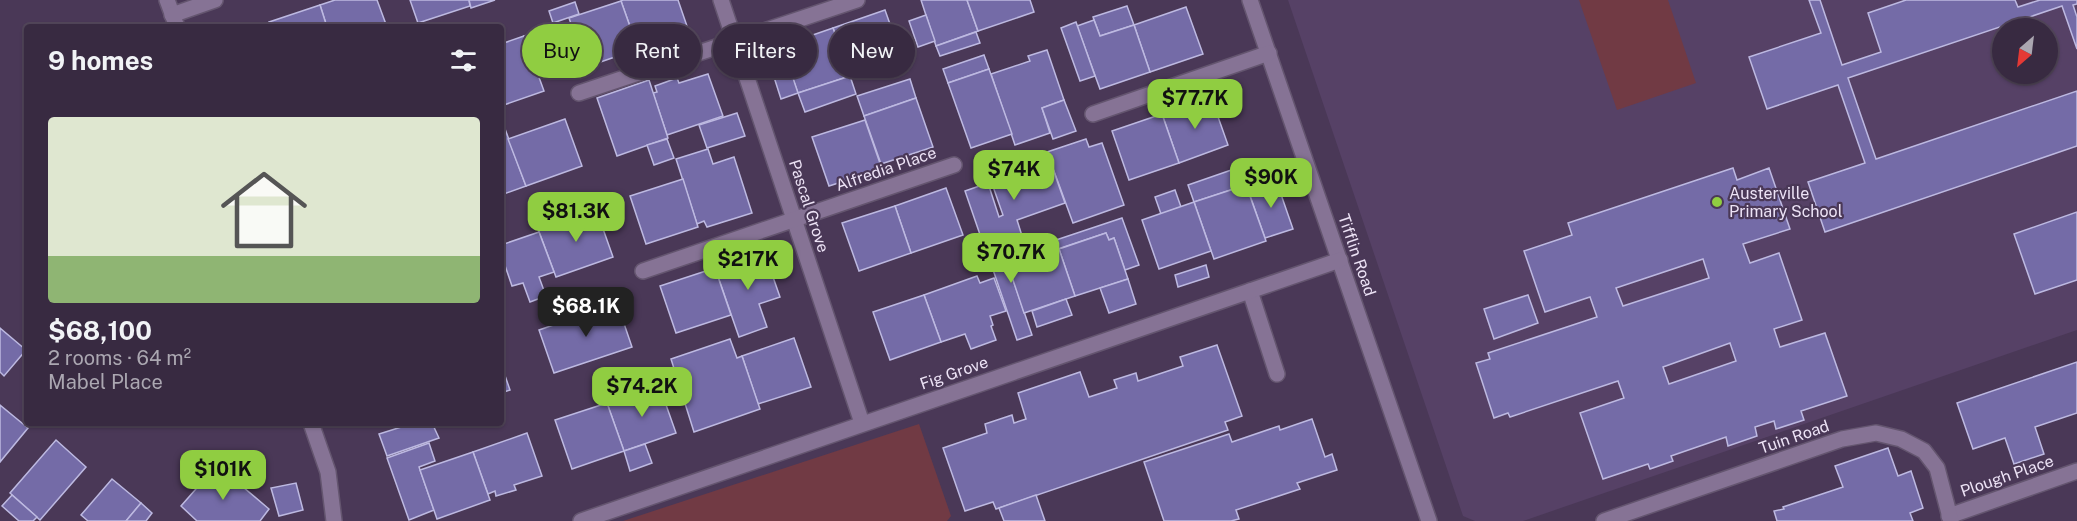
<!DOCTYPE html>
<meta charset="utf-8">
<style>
body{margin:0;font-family:"Public Sans",sans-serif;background:#43364c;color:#f1f3f6;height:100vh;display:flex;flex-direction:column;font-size:22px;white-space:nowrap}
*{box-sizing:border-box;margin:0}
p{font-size:20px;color:#aba7b1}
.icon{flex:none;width:33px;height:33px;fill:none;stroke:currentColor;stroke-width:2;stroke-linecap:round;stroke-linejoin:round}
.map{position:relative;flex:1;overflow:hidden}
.sheet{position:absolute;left:24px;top:24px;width:480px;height:402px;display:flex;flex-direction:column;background:#382a41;border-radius:6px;box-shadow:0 2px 4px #0004,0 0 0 2px #52465a}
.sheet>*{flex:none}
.guide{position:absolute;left:522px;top:24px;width:570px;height:54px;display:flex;gap:12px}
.needle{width:39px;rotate:208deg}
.tools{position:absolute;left:1992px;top:18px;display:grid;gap:12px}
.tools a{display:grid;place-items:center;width:66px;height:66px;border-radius:50%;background:#382a41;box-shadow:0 2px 4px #0004,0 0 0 2px #52465a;font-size:30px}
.price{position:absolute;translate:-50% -51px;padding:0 14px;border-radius:12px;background:#90cd41;color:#111;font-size:20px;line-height:39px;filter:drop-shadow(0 2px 3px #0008)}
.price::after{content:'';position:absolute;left:50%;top:36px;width:18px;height:14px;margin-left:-9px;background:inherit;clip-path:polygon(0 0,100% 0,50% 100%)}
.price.active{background:#222;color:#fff}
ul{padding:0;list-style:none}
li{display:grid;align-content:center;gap:12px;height:318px;padding:0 24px}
li span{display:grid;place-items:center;height:186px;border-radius:6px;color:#555}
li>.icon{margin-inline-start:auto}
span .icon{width:108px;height:108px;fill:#fffc;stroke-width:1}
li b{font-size:26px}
h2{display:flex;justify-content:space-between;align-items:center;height:72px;padding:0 24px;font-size:26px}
.pill{padding:0 21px;border-radius:27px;background:#382a41;box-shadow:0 2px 4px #0004,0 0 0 2px #52465a;font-size:21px;line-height:54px}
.pill.active{background:#90cd41;color:#111}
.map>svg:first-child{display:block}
</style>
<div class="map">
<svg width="2077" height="521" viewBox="0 0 2077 521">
<rect width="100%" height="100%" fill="#4a3857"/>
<path fill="#564166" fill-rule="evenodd" d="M1288 0H2077V330L1523 521H1475L1463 516ZM2002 28H2048V74H2002Z"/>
<g fill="#713a44">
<polygon points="1579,0 1668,0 1696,83 1617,110"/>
<polygon points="919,424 951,516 947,521 623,521"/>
</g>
<g fill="#746ba7" stroke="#bdb9e1" stroke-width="1.5" fill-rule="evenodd">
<polygon points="335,0 377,0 387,27 327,27 320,5"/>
<polygon points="410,0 469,0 470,6 418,23"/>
<polygon points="469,0 495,0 471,8"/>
<polygon points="623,0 678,0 689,32 638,49 621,1"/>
<polygon points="921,0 967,0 978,31 936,46"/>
<polygon points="967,0 1030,0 1034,12 978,31"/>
<polygon points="1809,0 1820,0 1842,65 1881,52 1868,13 1906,0 2015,0 2018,7 2040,0 2077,0 2077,4 2073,5 2077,17 2077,49 2062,6 1848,78 1876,159 2077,91 2077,146 1825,232 1808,182 1865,163 1838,85 1767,109 1749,57 1821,33"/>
<polygon points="621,1 638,49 586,67 569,18"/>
<polygon points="575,2 579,14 553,23 549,11"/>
<polygon points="320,5 327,27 271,27 269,22"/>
<polygon points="1127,6 1134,25 1100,36 1093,17"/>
<polygon points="1186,7 1203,54 1150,72 1134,25"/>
<polygon points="885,10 902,58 850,76 833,28"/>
<polygon points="926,15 935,41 918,47 909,21"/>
<polygon points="1094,20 1100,36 1134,25 1150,72 1100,89 1077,26"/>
<polygon points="1076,22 1095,76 1080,81 1061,28"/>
<polygon points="553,26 566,65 538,75 524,36"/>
<polygon points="833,28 850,76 798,93 781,46"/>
<polygon points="976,32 980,43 940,56 936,46"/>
<polygon points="524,36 544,91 501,106 501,44"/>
<polygon points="780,39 798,93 781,99 766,52"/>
<polygon points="1047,50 1064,100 1042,108 1050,133 1015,145 991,74 1030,61 1028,56"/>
<polygon points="984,55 989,69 948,83 943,69"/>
<polygon points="989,69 1012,134 971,148 948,83"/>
<polygon points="708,74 723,116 667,135 653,93 657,92 655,86 677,78 679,83"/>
<polygon points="850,76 856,94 805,112 798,93"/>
<polygon points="910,79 916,98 864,116 857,96"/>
<polygon points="649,80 668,138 617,156 597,98"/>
<polygon points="1211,97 1228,145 1179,163 1162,114"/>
<polygon points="916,98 933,147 881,164 864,116"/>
<polygon points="1064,100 1076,131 1053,139 1042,108"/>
<polygon points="737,113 745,136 707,148 699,125"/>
<polygon points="1162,114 1179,163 1129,180 1112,131"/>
<polygon points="501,118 526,186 501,195"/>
<polygon points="565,119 582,166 526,186 508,139"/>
<polygon points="865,120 882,169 829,186 812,137"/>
<polygon points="667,139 674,158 654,165 647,145"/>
<polygon points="1086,139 1089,147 1102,143 1124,205 1073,223 1047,152"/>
<polygon points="708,149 713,164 734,157 752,213 707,227 704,221 697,224 676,159"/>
<polygon points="1048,155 1065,203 1017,220 1023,239 986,252 965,191 988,183 999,217 1003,215 989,175"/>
<polygon points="1240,167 1246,185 1194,202 1188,185"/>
<path d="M1733 168 1737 180 1769 168 1790 229 1743 244 1750 263 1779 253 1802 320 1774 329 1780 347 1825 333 1847 396 1801 411 1804 420 1776 429 1774 421 1755 427 1757 436 1728 446 1726 437 1671 456 1673 461 1650 469 1648 464 1603 479 1580 413 1624 398 1618 381 1510 417 1508 413 1494 418 1476 363 1490 359 1488 353 1597 317 1590 297 1545 312 1524 251 1572 235 1568 223ZM1703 259 1709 278 1623 306 1616 288ZM1730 343 1736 361 1669 384 1663 367Z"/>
<polygon points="683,179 698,227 646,244 630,196"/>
<polygon points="1276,180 1293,229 1265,238 1248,190"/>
<polygon points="1246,185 1266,241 1214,259 1194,202"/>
<polygon points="946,188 963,235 911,253 895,206"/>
<polygon points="1175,190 1181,207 1161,214 1155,197"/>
<polygon points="1194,202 1211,251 1159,269 1142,220"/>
<polygon points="895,206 911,253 859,271 842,223"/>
<polygon points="596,209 613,257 556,277 538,229"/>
<polygon points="2077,212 2077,280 2035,294 2014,234"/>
<polygon points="1122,218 1139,265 1125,270 1114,238 1109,240 1106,233 1052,251 1050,242"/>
<polygon points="539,232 554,272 539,277 546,296 530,302 523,283 512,286 501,254 501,245"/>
<polygon points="1106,233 1109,240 1114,238 1128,279 1075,296 1059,249"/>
<polygon points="1024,240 1031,258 1008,265 1032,335 1017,340 987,252"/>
<polygon points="1059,249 1075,296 1024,313 1008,265"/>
<polygon points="764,251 780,297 759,304 767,327 739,337 715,268"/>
<polygon points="1206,265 1209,277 1178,287 1175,275"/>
<polygon points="715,268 731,315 676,333 660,286"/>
<polygon points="977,276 980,283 994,278 1006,311 990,316 993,325 991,326 996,340 971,349 965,334 941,342 924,295"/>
<polygon points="1128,279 1136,304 1109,313 1100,288"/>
<polygon points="924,295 941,342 890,360 873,312"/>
<polygon points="1528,295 1538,323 1494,339 1484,309"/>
<polygon points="1066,299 1072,315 1037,327 1032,311"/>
<polygon points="617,303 632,347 554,373 539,330"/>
<polygon points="0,328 26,350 4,376 0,372"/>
<polygon points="794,338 811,387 758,404 742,356"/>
<polygon points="730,339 737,358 742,356 760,409 694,432 671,359"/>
<polygon points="1217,345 1242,416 1225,422 1228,430 999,508 996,509 993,502 965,511 943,448 987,433 985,424 1012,415 1014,423 1026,419 1018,393 1080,372 1089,397 1117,388 1114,380 1136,373 1138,381 1183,366 1180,357"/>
<polygon points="2077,362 2077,413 2035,427 2044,454 2014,464 2005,438 1973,449 1957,403"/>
<polygon points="501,364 510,390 501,393"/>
<polygon points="646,370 651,388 609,402 603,385"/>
<polygon points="659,385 676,433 624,451 607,403"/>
<polygon points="607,403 624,451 572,469 555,420"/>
<polygon points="0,405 28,428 0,462"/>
<polygon points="1312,419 1325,457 1332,454 1337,470 1297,483 1300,489 1236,510 1239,519 1231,521 1164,521 1144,462 1229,434 1232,442 1279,426 1280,430"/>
<polygon points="432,423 439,438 387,456 379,434 414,423"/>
<polygon points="527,433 542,476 514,485 516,490 496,496 495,491 488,494 473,452"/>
<polygon points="56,440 86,467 40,520 10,493"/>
<polygon points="429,443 435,461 419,467 434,510 409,520 387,458"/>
<polygon points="645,444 652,463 630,471 624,451"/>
<polygon points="1888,448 1898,476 1911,471 1923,508 1910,513 1913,521 1777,521 1774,511 1784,509 1783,507 1843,487 1835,466"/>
<polygon points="473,452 490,500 437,519 420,470"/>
<polygon points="217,465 269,509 260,521 197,521 181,506"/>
<polygon points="112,479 141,503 126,521 88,521 81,515"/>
<polygon points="296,483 303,510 279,516 271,488"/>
<polygon points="12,495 37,517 33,521 19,521 2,506"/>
<polygon points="1036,495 1045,521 1004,521 999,508"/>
<polygon points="141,503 152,513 146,521 126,521"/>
</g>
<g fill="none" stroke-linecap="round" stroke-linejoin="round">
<g stroke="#64556f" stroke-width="18">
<g id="minor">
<polyline points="167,0 177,27"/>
<polyline points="721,0 862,423"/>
<polyline points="1250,0 1429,521"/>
<polyline points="172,15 215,0"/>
<polyline points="579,93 857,0"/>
<polyline points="1093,114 1269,53"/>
<polyline points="643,271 954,165"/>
<polyline points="1250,291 1277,374"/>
<polyline points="311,423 328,472 334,521"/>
<polyline points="1949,516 2077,471"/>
<polyline points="581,521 1340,260"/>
<polyline points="1604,521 1842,439 1876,433 1901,439 1924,451 1937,468 1951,521"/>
</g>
</g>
<use href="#minor" stroke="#867395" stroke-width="15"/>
</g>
<circle fill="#90cd41" stroke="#4a3857" stroke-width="2" cx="1717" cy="202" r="6"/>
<g text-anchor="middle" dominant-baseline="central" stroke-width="4.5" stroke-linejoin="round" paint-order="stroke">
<g font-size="16" fill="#ede3f6" stroke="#4a3857">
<text transform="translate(886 169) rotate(-19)">Alfredia Place</text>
<text transform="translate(809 206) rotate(72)">Pascal Grove</text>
<text transform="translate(1357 255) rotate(71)">Tifflin Road</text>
<text transform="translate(954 373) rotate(-19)">Fig Grove</text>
<text transform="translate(1794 437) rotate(-19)">Tuin Road</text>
<text transform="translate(2007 476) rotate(-19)">Plough Place</text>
</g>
<g font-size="16" fill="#ede3f6" stroke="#4a3857" text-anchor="start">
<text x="1729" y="193">Austerville<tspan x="1729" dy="18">Primary School</tspan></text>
</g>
</g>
</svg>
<div class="tools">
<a><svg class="needle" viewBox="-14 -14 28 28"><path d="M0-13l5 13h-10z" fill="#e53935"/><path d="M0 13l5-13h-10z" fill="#aba7b1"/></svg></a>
</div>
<b class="price" style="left:1195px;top:130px">$77.7K</b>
<b class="price" style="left:1014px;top:201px">$74K</b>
<b class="price" style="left:1271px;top:209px">$90K</b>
<b class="price" style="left:576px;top:243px">$81.3K</b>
<b class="price" style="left:1011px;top:284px">$70.7K</b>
<b class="price" style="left:748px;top:291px">$217K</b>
<b class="price active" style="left:586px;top:338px">$68.1K</b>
<b class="price" style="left:642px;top:418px">$74.2K</b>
<b class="price" style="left:223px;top:501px">$101K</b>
<div class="guide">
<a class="pill active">Buy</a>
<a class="pill">Rent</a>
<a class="pill">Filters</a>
<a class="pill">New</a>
</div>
<section class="sheet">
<h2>9 homes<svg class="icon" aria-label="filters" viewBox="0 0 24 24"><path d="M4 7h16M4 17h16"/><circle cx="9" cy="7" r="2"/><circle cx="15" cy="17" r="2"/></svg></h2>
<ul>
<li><span style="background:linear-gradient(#dfe7d0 75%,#8fb573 0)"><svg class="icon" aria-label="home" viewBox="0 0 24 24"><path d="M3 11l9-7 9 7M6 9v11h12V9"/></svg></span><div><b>$68,100</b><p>2 rooms · 64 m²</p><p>Mabel Place</p></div></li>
</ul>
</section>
</div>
